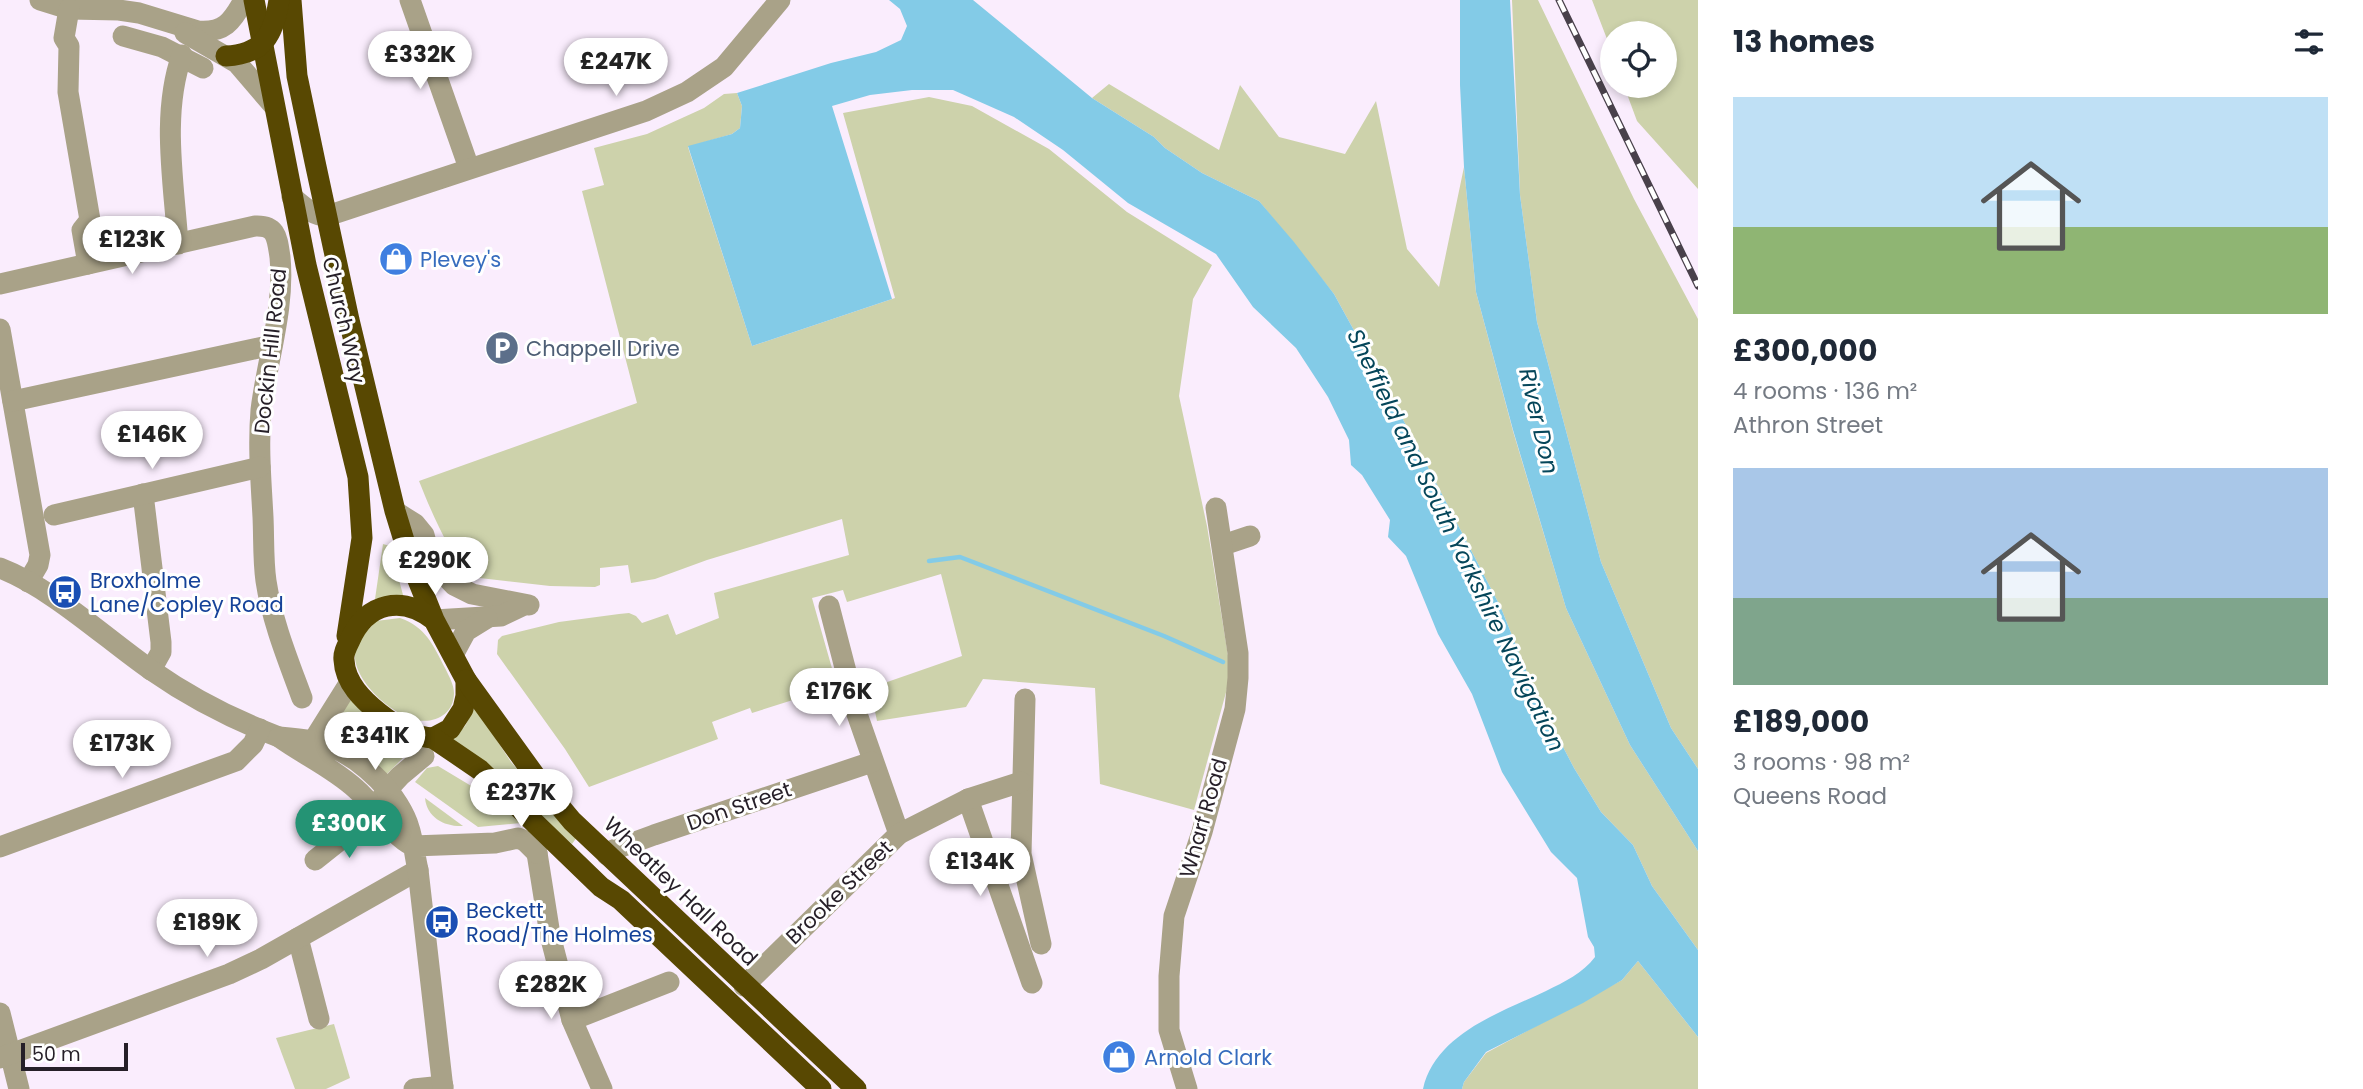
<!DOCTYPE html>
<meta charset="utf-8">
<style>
body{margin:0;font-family:Poppins,sans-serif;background:#f6f6f7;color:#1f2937;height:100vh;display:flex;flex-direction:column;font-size:26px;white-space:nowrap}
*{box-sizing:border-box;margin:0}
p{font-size:23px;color:#747a83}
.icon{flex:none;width:38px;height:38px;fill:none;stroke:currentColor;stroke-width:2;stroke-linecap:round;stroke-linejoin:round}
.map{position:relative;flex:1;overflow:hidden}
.drawer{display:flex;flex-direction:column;background:#fff;width:665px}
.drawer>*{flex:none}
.buttons{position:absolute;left:1600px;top:21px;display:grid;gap:14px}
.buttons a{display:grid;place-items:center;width:77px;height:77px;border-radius:50%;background:#fff;box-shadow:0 4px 10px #0003;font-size:35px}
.scale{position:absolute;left:21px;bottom:18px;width:107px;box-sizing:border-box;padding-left:7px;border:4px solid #261f28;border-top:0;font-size:19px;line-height:24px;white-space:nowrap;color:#261f28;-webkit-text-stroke:5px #fff;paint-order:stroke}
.price{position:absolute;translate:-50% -60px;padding:0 16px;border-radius:24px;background:#fff;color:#222;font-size:23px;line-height:46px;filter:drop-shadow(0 2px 4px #0008)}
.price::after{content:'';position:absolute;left:50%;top:42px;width:21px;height:16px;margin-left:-10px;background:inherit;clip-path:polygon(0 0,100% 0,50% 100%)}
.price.on{background:#249374;color:#fff}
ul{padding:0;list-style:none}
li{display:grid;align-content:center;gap:14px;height:371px;padding:0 35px}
li span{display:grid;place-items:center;height:217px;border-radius:0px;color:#555}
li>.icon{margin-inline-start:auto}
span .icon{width:126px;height:126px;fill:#fffc;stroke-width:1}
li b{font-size:30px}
h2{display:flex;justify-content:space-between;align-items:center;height:84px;padding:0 35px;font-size:30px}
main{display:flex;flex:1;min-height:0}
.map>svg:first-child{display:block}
</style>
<main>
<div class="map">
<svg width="1698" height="1089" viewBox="0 0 1698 1089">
<rect width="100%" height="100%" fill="#faedfd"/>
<g fill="#cdd2ab">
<polygon points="1512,0 1538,0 1634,199 1698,319 1698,769 1671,728 1601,562 1537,322 1520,195"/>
<polygon points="1592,0 1698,0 1698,189 1637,121 1624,86 1664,86 1664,33 1612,33 1612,52"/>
<polygon points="1109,84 1219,150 1240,85 1279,137 1345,154 1376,101 1407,249 1439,287 1464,167 1476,292 1513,431 1566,608 1630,745 1698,851 1698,950 1652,886 1633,845 1601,812 1574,768 1536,695 1501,608 1407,427 1334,294 1259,201 1202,173 1165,148 1154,137 1092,98"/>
<path d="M737 93 742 106 740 128 732 134 688 147 752 346 895 298 843 113 929 97 972 106 1049 149 1127 212 1212 265 1193 299 1179 396 1207 526 1231 674 1194 810 1100 784 1095 688 983 679 966 707 877 721 870 688 962 656 941 574 847 602 843 590 812 598 837 686 752 713 750 708 712 722 718 739 589 787 565 749 497 654 498 640 502 636 559 622 619 614 629 613 636 616 642 623 668 614 676 635 719 618 714 593 849 555 842 519 707 560 655 579 631 583 628 565 600 568V585L595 587 550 586 471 577C449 554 431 511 419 481L637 403 582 191 604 185 594 148 647 134 704 108 724 94Z"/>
<polygon points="383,544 390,546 403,595 375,599"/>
<path d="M400 618C426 627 433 645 445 668 449 676 454 685 454 693 454 714 435 724 416 720 391 714 352 680 355 652 357 640 368 630 376 621Z"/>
<polygon points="348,695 370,719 414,747 385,776 326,735"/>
<polygon points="475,707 511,762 577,837 572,844 452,739 465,726"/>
<polygon points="438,766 478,790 478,796 491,806 498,803 521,823 478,827 415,782 427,768"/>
<path d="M425 798 463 826C445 827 427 818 425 798Z"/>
<polygon points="1638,961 1698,1037 1698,1089 1462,1089 1464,1082 1486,1053 1622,980"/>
<polygon points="334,1024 350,1078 326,1089 295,1089 276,1038"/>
</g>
<g fill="#83cbe7">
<path d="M889 0H973L1092 98 1154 137 1165 148 1202 173 1259 201 1294 242 1334 294 1407 427 1501 608 1536 695 1574 768 1601 812 1633 845 1652 886 1698 950V1037L1638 961 1622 980 1583 1003 1486 1052 1464 1082 1462 1089H1423C1435 1034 1501 1012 1546 991 1564 982 1583 973 1595 957L1594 947 1588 937 1577 878 1551 852 1502 772 1472 694 1438 634 1406 556 1388 537 1390 520 1362 475 1351 465 1349 440 1328 397 1296 348 1253 307 1216 254 1128 203 1063 150 1014 117 953 90H912L870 95 832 106 892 299 752 346 688 146 732 134 740 128 742 106 737 93 831 63 876 52 901 40 907 26 900 9Z"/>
<polygon points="1460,0 1510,0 1520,195 1537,322 1601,562 1671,728 1698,769 1698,851 1630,745 1566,608 1513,430 1476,292 1464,167 1460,85"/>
</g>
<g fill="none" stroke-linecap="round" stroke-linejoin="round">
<polyline stroke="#83cbe7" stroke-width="4.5" points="929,561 960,557 1164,636 1223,662"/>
<g stroke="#a9a288" stroke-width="21">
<path d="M40 0 69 9 119 10 139 13 198 31C224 33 232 22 244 0"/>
<polyline points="410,0 469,168"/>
<polyline points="69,9 64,38 69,46 68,92 90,220 82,230 88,264"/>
<polyline points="185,33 237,63 273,105"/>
<polyline points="123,36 162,47 203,68"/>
<path d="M292 197C303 206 313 216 327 216L646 111 687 92 724 67 780 0"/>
<path d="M178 244C174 183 161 114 182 55"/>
<path d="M0 284 255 226C277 225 277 238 280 257 285 308 267 360 261 410 258 446 261 481 263 517 264 538 263 560 266 581 272 621 288 660 302 698"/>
<polyline points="0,329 40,555 38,565 28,582"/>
<polyline points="13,401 272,345"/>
<polyline points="143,494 161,642 161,652 151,670"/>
<polyline points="396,512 415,524 424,535 431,561 454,585 472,594 529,605"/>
<polyline points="54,515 260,467"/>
<polyline points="1223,545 1250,536"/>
<path d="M0 568C52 588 105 638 151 670 191 698 234 720 279 737"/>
<polyline points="829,606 857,714 899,834"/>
<polyline points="434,620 501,616 524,605"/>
<polyline points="453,655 466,631 487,618"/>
<polyline points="1025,699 1021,854 1041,944"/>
<polyline points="319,753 313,741 350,682"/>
<polyline points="968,799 1032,983"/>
<polyline points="0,847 236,761 253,744 260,729"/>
<polyline points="537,853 550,935 572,1020 602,1089"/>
<polyline points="607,855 613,850 654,835 872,762"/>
<polyline points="315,860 369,817 387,790 400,776 424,756"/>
<polyline points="298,938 319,1019"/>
<polyline points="744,986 899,834 968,799 1021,782"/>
<polyline points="0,1013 19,1089"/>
<polyline points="572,1020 669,982"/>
<polyline points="0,1058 229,974 261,959 418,870"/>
<polyline points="414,1089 443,1086"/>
<path d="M443 1089 418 870C414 853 413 833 405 817 389 783 350 748 312 741 301 739 290 738 279 737 304 755 333 768 356 789 376 806 389 834 413 846L495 843 518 838 525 841 537 853"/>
<polyline points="1187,1089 1169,1030 1169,976 1174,916 1202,832 1235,709 1238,678 1238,653 1216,508"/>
</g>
<g stroke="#584802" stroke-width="21">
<polyline points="254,0 306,265 358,477 362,538 347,636"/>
<path d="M291 0 297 76 315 162 349 320 395 511 410 560 434 620 466 680V696L463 709 450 729 433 738C413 737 394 725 379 713 363 700 345 683 344 660 343 653 347 646 350 640 367 602 402 595 434 620"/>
<path d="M226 56C264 54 274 34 279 0"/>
<polyline points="466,680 541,784 572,821 856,1089"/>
<polyline points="433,738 480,770 601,887 621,900 821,1089"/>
</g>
<g stroke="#49414b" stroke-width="7">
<polyline id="rail" points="1559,0 1698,286"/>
</g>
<use href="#rail" stroke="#fff" stroke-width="4.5" stroke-dasharray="13" stroke-linecap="butt"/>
</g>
<defs>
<g id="shop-disc" transform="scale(1.75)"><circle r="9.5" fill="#3f7fe0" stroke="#fff"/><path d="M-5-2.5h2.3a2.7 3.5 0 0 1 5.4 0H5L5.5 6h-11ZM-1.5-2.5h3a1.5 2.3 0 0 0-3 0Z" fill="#fff"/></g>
<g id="parking-disc" transform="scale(1.75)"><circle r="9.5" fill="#5c6f8a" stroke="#fff"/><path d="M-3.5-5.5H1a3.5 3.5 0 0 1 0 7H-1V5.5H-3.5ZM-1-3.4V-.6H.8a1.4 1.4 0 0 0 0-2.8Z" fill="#fff"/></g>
<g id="bus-disc" transform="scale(1.75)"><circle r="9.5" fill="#1a4fb4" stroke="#fff"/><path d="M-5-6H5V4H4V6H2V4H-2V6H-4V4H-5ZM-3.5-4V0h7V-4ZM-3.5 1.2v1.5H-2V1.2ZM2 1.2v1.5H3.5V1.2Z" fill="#fff"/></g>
</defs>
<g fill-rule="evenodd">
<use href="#shop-disc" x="396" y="259"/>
<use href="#parking-disc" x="502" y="348"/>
<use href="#bus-disc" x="65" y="592"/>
<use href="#bus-disc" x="442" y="922"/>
<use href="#shop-disc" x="1119" y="1057"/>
</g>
<g text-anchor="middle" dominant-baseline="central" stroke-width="6" stroke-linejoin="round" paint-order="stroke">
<g font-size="21" fill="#366cbe" stroke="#fff" text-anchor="start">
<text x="420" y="259">Plevey's</text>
<text x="1144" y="1057">Arnold Clark</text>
</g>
<g font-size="21" fill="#261f28" stroke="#fff">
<text transform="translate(344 320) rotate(77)">Church Way</text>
<text transform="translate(270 351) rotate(-84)">Dockin Hill Road</text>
<text transform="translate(739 806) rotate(-19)">Don Street</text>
<text transform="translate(1203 818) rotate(-74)">Wharf Road</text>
<text transform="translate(681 891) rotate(44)">Wheatley Hall Road</text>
<text transform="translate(839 892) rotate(-44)">Brooke Street</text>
</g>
<g font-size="21" fill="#4e5e75" stroke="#fff" text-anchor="start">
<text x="526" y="348">Chappell Drive</text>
</g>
<g font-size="21" fill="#164399" stroke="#fff" text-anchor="start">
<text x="90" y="580">Broxholme<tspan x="90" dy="24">Lane/Copley Road</tspan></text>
<text x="466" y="910">Beckett<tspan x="466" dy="24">Road/The Holmes</tspan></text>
</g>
<g font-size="23" font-style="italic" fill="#05465a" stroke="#fff">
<text transform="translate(1539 421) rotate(77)">River Don</text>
<text transform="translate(1456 540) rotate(64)">Sheffield and South Yorkshire Navigation</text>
</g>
</g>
</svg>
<div class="buttons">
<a><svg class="icon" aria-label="locate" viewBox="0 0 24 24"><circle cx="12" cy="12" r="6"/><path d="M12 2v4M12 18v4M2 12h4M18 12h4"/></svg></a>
</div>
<div class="scale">50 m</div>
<b class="price" style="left:420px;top:91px">£332K</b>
<b class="price" style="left:616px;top:98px">£247K</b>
<b class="price" style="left:132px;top:276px">£123K</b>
<b class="price" style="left:152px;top:471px">£146K</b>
<b class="price" style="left:435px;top:597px">£290K</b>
<b class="price" style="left:839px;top:728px">£176K</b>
<b class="price" style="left:375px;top:772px">£341K</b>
<b class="price" style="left:122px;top:780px">£173K</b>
<b class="price" style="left:521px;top:829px">£237K</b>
<b class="price on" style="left:349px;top:860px">£300K</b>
<b class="price" style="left:980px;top:898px">£134K</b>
<b class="price" style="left:207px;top:959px">£189K</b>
<b class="price" style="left:551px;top:1021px">£282K</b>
</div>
<section class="drawer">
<h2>13 homes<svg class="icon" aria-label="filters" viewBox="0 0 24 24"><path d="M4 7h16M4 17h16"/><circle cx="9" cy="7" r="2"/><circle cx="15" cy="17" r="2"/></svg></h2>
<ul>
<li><span style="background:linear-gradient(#bfe0f5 60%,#8fb573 0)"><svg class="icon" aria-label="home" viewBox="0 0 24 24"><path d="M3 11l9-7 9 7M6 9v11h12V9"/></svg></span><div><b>£300,000</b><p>4 rooms · 136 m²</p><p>Athron Street</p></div></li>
<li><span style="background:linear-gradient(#a9c7e8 60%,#7fa58c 0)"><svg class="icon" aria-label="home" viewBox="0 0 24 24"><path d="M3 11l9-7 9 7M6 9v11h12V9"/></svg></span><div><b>£189,000</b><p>3 rooms · 98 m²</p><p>Queens Road</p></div></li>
</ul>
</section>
</main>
